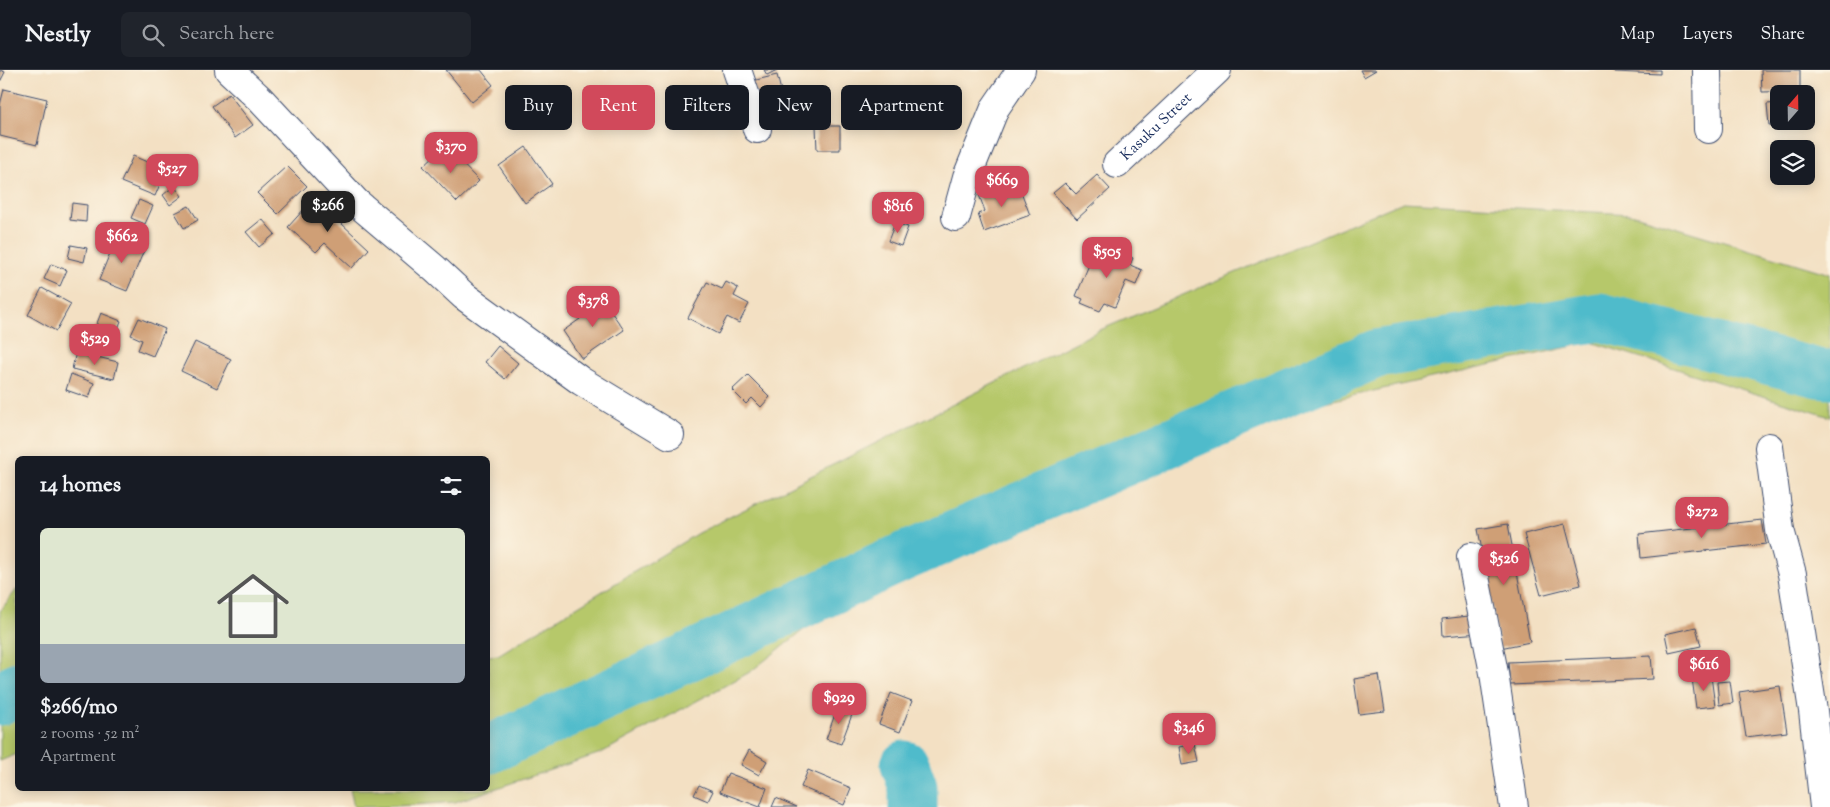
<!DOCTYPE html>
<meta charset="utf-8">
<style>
body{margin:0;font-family:"Sorts Mill Goudy",serif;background:#20242c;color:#f1f3f6;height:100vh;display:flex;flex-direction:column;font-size:19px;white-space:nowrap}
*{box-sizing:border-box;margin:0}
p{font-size:16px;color:#9ea1a6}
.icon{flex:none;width:28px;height:28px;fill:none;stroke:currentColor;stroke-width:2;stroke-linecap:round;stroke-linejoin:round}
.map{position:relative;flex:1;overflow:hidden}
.panel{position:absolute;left:15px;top:386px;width:475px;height:335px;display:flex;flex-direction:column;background:#171b24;border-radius:8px;box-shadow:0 2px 12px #0003}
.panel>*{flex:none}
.guide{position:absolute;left:505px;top:15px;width:475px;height:45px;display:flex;gap:10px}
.needle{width:32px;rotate:20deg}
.tools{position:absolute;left:1770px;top:15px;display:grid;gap:10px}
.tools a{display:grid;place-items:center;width:45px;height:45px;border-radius:8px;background:#171b24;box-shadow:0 2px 12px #0003;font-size:25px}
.price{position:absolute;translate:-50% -42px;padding:0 11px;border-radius:10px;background:#d1495b;color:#fff;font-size:16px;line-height:32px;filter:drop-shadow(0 1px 2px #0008)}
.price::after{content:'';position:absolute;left:50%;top:30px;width:15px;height:11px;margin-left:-8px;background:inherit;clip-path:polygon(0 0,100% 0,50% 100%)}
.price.current{background:#222;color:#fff}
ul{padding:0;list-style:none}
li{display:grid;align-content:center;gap:10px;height:265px;padding:0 25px}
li+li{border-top:1px solid #363941}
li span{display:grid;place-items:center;height:155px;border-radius:8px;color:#555}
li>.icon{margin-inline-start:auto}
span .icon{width:90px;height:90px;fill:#fffc;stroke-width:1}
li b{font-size:21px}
h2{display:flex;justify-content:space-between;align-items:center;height:60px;padding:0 25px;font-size:21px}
.chip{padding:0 18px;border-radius:8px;background:#171b24;box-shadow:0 2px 12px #0003;font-size:18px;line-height:45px}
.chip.current{background:#d1495b;color:#fff}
header{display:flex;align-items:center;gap:30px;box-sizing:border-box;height:70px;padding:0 25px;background:#171b24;border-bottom:1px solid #363941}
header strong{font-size:24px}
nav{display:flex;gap:28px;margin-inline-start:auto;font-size:18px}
.search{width:350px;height:45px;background:#20242c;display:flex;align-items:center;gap:12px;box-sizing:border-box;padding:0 18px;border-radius:8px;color:#9ea1a6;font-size:19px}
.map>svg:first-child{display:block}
</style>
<header>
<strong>Nestly</strong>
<div class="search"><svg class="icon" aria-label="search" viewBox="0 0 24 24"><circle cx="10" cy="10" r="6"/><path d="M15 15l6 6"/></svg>Search here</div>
<nav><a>Map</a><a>Layers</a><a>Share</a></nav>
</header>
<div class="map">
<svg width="1830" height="737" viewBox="0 0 1830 737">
<rect width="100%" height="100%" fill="#fcf5e5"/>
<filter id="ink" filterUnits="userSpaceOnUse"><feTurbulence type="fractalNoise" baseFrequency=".02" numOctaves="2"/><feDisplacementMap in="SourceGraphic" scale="10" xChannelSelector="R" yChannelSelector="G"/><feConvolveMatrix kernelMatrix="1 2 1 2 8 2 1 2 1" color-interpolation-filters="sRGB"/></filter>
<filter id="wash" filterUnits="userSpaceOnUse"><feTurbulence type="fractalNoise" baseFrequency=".0096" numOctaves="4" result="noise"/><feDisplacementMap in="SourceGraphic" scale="20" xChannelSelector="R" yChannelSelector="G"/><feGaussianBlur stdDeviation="1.12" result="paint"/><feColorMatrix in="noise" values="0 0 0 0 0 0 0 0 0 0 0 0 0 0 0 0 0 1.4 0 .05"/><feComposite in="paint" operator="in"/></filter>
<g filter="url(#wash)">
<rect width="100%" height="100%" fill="#f3e0c3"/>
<g fill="#b6c86b" stroke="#687c64">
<polygon points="1403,132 1631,144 1830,204 1830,347 1591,272 1196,361 894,489 750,602 601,683 455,732 382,737 354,737 350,719 488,719 488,586 498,585 698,463 1100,260"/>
<polygon points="17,519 17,684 0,691 0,541"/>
</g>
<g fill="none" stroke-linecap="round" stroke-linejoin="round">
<g stroke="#50bbcb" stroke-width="49">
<polyline points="0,631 18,616"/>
<polyline points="488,680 903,487 1376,284 1600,247 1818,303 1830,304"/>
<polyline points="905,695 913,717 913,737"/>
</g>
</g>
<g id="blocks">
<g fill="#cf9f76">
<polygon points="0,0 5,2 0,12"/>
<polygon points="446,0 481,0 493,15 472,32"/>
<polygon points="764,0 777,0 767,5"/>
<polygon points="1360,0 1376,0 1364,7"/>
<polygon points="1614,0 1660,0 1660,4 1614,2"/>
<polygon points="1761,0 1800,0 1800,21 1762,22"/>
<polygon points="777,5 789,53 763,59 752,11"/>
<polygon points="4,19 47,29 37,75 0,66 0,35"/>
<polygon points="229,24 253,55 235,68 212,36"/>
<polygon points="1779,33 1779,51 1798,51 1798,53 1769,55 1767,34"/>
<polygon points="816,56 840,56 840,80 817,80"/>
<polygon points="445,76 479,111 457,132 423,96"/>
<polygon points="526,77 552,114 525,133 499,96"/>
<polygon points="133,86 166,100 155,126 121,112"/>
<polygon points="287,96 307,116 278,144 257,123"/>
<polygon points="1097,105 1110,119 1077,149 1053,123 1065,113 1076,124"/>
<polygon points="174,116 182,126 170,135 163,125"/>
<polygon points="1005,116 1008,123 1020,119 1030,145 984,162 978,144 985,141 979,125"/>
<polygon points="314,128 369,179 352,198 325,173 316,182 288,157"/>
<polygon points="139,130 153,136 145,154 131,148"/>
<polygon points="72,133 87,135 86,152 70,150"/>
<polygon points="189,136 198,150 184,158 175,143"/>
<polygon points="262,149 275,164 259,177 246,162"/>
<polygon points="895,153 908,157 901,176 888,171"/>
<polygon points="117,166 145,178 127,221 99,210"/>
<polygon points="71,175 87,178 84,192 68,188"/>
<polygon points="1108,178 1133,188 1130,195 1142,200 1136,215 1126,211 1115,237 1105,233 1100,241 1081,233 1083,229 1076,226 1093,185 1103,189"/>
<polygon points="51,194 67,200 60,216 44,209"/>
<polygon points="707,212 722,219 726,212 738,218 734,226 749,234 739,253 727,247 718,264 688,248"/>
<polygon points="42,218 71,234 56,261 28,245"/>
<polygon points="600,226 624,260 582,289 563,261 580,249 576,243"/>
<polygon points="101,243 121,251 114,269 94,261"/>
<polygon points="139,248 165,259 153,286 138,280 142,270 131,265"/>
<polygon points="195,272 231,289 217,318 181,301"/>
<polygon points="498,276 518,293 505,309 485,292"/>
<polygon points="76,282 118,292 114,309 72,299"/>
<polygon points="71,304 94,313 89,328 66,320"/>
<polygon points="748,305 770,327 761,337 752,328 746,334 732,320"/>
<polygon points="1762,450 1766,474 1641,488 1639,464"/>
<polygon points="1508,454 1530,572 1500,578 1478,459"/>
<polygon points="1565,454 1581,515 1541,525 1524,464"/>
<polygon points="1478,545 1480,563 1443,566 1442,549"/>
<polygon points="1696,557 1701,576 1669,583 1665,564"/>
<polygon points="1651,586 1653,609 1510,615 1508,592"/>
<polygon points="1379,605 1385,641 1359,644 1354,609"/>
<polygon points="1711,606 1715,636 1696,638 1692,608"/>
<polygon points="1730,611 1733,633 1719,635 1717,612"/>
<polygon points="1780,616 1787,662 1746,667 1739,622"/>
<polygon points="891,623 912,631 900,662 879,654"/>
<polygon points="838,636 853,642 841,674 826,669"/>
<polygon points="1195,674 1199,692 1182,695 1179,677"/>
<polygon points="749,680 767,691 759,705 741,695"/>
<polygon points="808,700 851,718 844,735 801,717"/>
<polygon points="728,703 767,718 760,737 720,722"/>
<polygon points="699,715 713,721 708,731 694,725"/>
<polygon points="776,728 797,737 772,737"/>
</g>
</g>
</g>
<g filter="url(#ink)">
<use href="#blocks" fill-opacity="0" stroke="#3b4a6d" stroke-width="1"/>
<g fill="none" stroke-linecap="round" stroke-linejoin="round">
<g stroke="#3b4a6d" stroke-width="30">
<g id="street">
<polyline points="229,0 260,29 356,132 435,199 464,226 581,311 670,365"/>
<polyline points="737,0 757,59"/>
<polyline points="1707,0 1708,59"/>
<path id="s1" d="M1117 94 1217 0"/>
<polyline points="956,147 967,107 995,38 1021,0"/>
<polyline points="1769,377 1780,460 1792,504 1813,641 1824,737"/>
<polyline points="1471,487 1494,603 1514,737"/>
</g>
</g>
<use href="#street" stroke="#fff" stroke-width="28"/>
</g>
</g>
<g text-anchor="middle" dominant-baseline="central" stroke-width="4" stroke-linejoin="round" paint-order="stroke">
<g font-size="15" fill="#1b2f5e" stroke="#fcf5e5">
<text stroke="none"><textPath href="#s1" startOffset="54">Kasuku Street</textPath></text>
</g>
</g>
</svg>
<div class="tools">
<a><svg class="needle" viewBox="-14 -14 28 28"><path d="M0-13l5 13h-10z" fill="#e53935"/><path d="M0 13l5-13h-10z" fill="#9ea1a6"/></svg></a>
<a><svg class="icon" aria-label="layers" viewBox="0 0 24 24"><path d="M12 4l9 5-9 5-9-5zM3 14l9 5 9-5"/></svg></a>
</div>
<b class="price" style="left:451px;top:104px">$370</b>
<b class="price" style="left:172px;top:126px">$527</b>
<b class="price" style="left:1002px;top:138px">$669</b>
<b class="price current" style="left:328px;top:163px">$266</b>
<b class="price" style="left:898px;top:164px">$816</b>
<b class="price" style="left:122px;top:194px">$662</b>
<b class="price" style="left:1107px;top:209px">$505</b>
<b class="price" style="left:593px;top:258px">$378</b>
<b class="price" style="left:95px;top:296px">$529</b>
<b class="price" style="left:1702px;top:469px">$272</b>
<b class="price" style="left:1504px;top:516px">$526</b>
<b class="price" style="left:1704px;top:622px">$616</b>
<b class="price" style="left:839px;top:655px">$929</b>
<b class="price" style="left:1189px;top:685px">$346</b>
<div class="guide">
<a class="chip">Buy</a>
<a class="chip current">Rent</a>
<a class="chip">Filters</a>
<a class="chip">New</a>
<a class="chip">Apartment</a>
</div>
<section class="panel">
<h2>14 homes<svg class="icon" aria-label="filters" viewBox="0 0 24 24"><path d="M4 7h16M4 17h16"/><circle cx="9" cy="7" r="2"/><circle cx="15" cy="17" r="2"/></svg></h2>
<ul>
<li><span style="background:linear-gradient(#dfe7d0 75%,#9aa5b1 0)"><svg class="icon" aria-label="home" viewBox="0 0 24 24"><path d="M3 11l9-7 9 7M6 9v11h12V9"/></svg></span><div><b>$266/mo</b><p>2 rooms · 52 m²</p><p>Apartment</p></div></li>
</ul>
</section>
</div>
